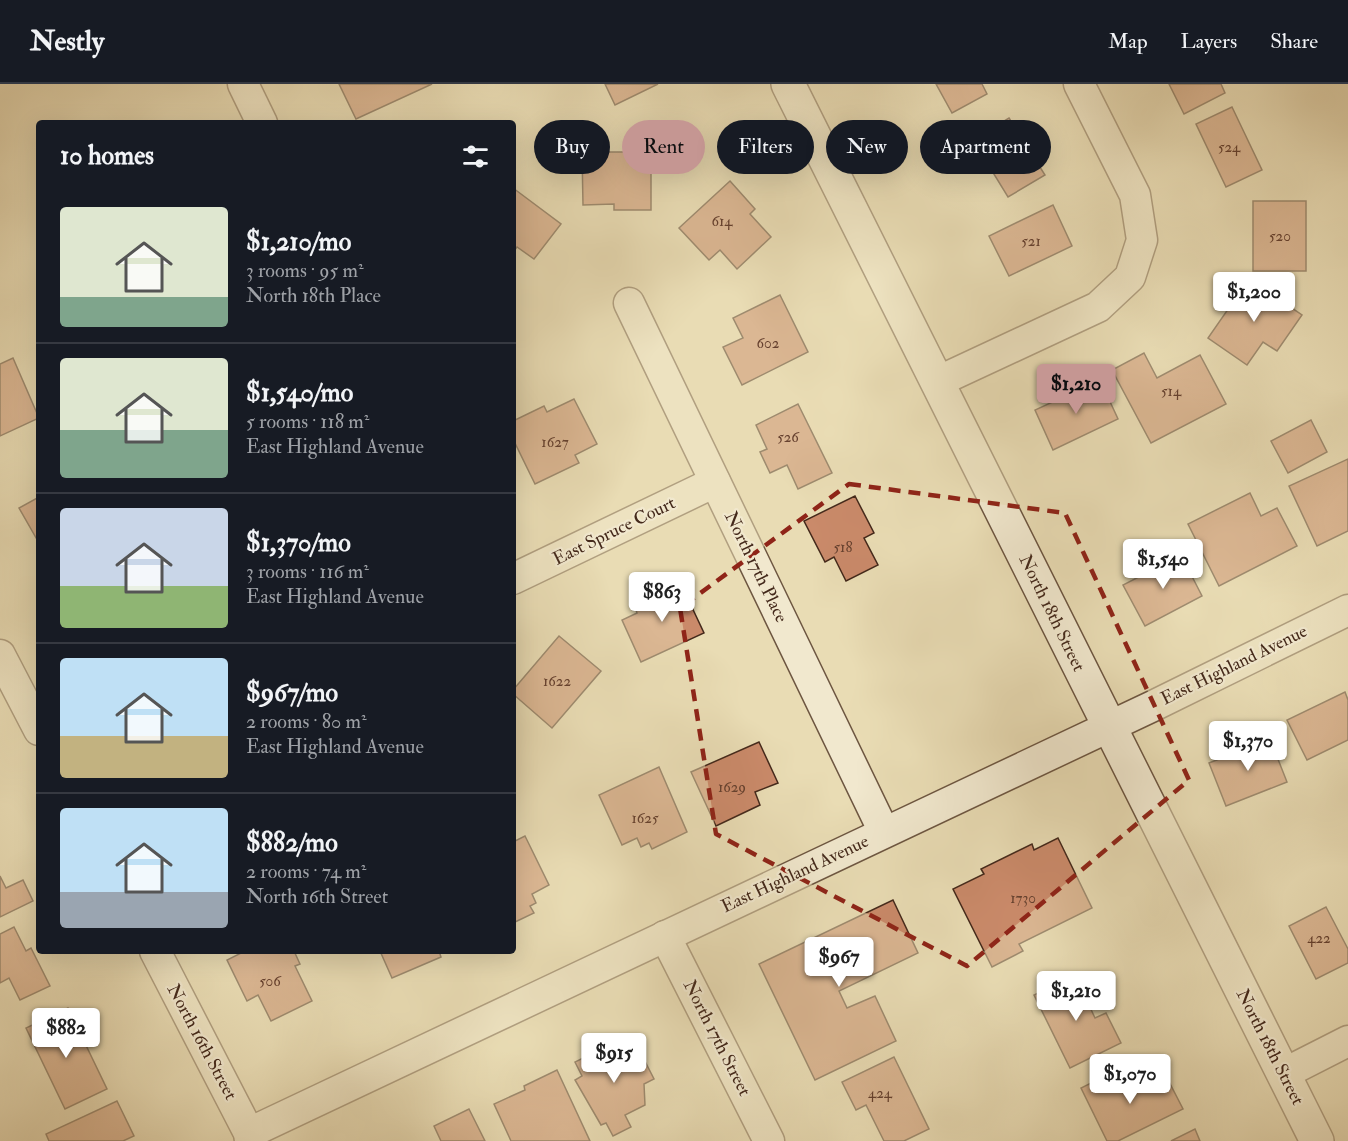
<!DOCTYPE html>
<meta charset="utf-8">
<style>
body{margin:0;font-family:"IM FELL Double Pica",serif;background:#20242c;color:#f1f3f6;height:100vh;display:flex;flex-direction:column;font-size:22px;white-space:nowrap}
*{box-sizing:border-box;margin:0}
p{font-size:20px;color:#9ea1a6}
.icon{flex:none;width:33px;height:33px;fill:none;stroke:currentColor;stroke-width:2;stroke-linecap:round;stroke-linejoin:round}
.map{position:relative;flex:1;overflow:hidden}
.drawer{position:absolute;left:36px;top:36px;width:480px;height:834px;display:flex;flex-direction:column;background:#171b24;border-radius:6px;box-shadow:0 6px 24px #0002}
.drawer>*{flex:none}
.banner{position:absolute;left:534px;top:36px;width:570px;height:54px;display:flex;gap:12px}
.price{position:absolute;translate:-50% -51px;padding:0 14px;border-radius:6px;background:#fff;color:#222;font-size:20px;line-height:39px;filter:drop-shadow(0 2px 3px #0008)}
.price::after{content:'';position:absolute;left:50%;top:36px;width:18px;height:14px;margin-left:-9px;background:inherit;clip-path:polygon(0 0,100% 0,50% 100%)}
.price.selected{background:#c59692;color:#111}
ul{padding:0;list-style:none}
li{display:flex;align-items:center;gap:18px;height:150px;padding:0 24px}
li+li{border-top:2px solid #363941}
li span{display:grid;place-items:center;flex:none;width:168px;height:120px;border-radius:6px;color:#555}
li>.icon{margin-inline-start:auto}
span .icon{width:72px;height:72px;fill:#fffc;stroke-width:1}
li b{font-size:26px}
h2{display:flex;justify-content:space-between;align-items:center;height:72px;padding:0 24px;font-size:26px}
.pill{padding:0 21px;border-radius:27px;background:#171b24;box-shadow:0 6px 24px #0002;font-size:21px;line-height:54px}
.pill.selected{background:#c59692;color:#111}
header{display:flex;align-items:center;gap:36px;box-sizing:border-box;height:84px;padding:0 30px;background:#171b24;border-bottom:2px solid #363941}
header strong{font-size:28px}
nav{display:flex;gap:33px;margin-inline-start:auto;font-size:21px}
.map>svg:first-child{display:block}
</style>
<header>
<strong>Nestly</strong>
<nav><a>Map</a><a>Layers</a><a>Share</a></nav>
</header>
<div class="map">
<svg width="1348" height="1057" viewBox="0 0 1348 1057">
<rect width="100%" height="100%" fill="#e9dcb4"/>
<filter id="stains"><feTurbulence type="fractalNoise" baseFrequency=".00333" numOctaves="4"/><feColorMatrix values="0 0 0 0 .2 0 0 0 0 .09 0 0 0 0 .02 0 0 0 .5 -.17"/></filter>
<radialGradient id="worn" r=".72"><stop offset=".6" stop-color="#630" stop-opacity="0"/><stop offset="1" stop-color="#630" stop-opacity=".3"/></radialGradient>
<g fill="#ca8a6a" stroke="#44291b" stroke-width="1.5">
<polygon points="339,0 432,0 356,35"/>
<polygon points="605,0 658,0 615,21"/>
<polygon points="936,0 982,0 987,10 952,29"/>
<polygon points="1169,0 1221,0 1225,9 1184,30"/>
<polygon points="1232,23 1262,86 1226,103 1196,40"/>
<polygon points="1009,34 1045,91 1008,113 973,56"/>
<polygon points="582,68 651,68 651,126 614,126 614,120 583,121"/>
<polygon points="730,97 755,125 750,130 771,153 737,185 720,166 709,176 679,144"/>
<polygon points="513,104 561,140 534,175 517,163 513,168"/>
<rect x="1253" y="117" width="53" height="70"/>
<polygon points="1053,121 1072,162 1009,192 989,152"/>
<polygon points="1249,195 1302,231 1277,267 1263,258 1247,281 1208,254"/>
<polygon points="780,211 808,268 742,301 723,263 743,254 733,234"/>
<polygon points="1144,269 1157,294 1200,271 1226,320 1151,359 1112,286"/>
<polygon points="13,274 39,334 0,352 0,280"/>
<polygon points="1100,296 1118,335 1053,366 1035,326"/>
<polygon points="574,315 597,360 575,371 579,379 535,400 513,355 513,337 544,322 547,328"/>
<polygon points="798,320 832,389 798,405 787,381 770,389 760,368 767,365 756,341"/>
<polygon points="1311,336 1327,368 1288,389 1271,357"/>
<polygon points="1348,375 1348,447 1317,462 1289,402"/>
<polygon points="1250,409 1261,432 1277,424 1297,462 1219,502 1188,440"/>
<polygon points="855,412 874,449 864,454 878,481 846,497 834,473 825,478 804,437"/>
<polygon points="39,413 39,459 19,424"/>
<polygon points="1181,471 1202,512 1145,542 1123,501"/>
<polygon points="680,498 704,549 641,578 622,536 637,529 634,520"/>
<polygon points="559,552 601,587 552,644 513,610 513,606"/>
<polygon points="1345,608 1348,616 1348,656 1307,676 1287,636"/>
<polygon points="1270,655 1287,698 1226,722 1209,679"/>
<polygon points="759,658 778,699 755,708 760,721 716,742 691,688"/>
<polygon points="659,683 687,748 652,765 649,759 641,763 637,754 622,761 599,711"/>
<polygon points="525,752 549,801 532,810 536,819 530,822 534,829 513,839 513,758"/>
<polygon points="1058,754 1092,824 1019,860 1023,867 992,883 953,805 984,790 981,785 1032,760 1034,766"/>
<polygon points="0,792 6,804 23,796 33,817 0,833"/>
<polygon points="893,816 918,869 839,907 847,924 875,912 896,957 815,996 759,880"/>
<polygon points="1326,823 1348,865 1348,879 1316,895 1289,842"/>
<polygon points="14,843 26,867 31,864 50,902 20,916 9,894 0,899 0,850"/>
<polygon points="245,867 294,867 300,880 295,882 312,917 271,937 258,911 247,917 227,876"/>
<polygon points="380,867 439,867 441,873 392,894"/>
<polygon points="1075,891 1095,934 1106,929 1121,959 1070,984 1034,911"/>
<polygon points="68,924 107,1005 65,1025 26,944"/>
<polygon points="634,956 654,995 644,1000 645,1021 625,1031 631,1043 613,1052 606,1039 601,1041 575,996 582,992 575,978 607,962 610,969"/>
<polygon points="894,973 929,1045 904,1057 884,1057 866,1021 856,1026 842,998"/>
<polygon points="557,986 590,1057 511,1057 494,1020 525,1006 524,1002"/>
<polygon points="1117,986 1128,1008 1165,990 1183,1025 1118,1057 1107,1057 1081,1004"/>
<polygon points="117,1017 134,1052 123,1057 49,1057 46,1050"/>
<polygon points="469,1025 485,1057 441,1057 434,1042"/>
<polygon points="1195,1045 1200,1057 1171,1057"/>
</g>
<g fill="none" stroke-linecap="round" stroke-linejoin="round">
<g stroke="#6d5641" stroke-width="33">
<g id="minor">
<polyline points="243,0 262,39"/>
<polyline points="629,219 884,748"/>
<polyline points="937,298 1098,223 1130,193 1142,156 1135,111 1079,0"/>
<polyline points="513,495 715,398"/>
<polyline points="0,571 39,646"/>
<polyline points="665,852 769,1057"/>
<polyline points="155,867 249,1049 250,1057"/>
<polyline points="1283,990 1348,957"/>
<polyline points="249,1049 1153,622 1348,526"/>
</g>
</g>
<g stroke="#6d5641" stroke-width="36">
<polyline id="tertiary" points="788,0 1317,1057"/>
</g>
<use href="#minor" stroke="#f1e8ce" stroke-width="30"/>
<use href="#tertiary" stroke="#f1e8ce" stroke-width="33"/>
</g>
<path d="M0 0H1348V1057H0ZM849 400 1065 429 1189 696 967 882 716 750 680 524Z" fill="#e9dcb4" fill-opacity=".55" fill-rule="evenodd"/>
<path fill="none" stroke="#8f2418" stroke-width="4.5" stroke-dasharray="12 8" stroke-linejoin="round" d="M849 400 1065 429 1189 696 967 882 716 750 680 524Z"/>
<g text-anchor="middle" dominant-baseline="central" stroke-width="4.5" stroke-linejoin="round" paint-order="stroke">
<g font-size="15" fill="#66412f">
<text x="1229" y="63">524</text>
<text x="722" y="137">614</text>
<text x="1280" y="152">520</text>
<text x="1031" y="157">521</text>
<text x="768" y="259">602</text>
<text x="1171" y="307">514</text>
<text x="788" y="353">526</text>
<text x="555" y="358">1627</text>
<text x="843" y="463">518</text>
<text x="557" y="597">1622</text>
<text x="732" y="703">1629</text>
<text x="645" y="734">1625</text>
<text x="1023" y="814">1730</text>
<text x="1319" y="854">422</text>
<text x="270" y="897">506</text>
<text x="880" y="1009">424</text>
</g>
<g font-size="18" fill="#44291b" stroke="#f1e8ce">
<text transform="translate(614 447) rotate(-26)">East Spruce Court</text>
<text transform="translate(756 483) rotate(64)">North 17th Place</text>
<text transform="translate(1052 529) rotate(64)">North 18th Street</text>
<text transform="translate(1234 581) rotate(-26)">East Highland Avenue</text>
<text transform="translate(795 790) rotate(-25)">East Highland Avenue</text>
<text transform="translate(717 954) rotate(63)">North 17th Street</text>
<text transform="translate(202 958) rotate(62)">North 16th Street</text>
<text transform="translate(1270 963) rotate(63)">North 18th Street</text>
</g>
</g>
<rect width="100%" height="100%" filter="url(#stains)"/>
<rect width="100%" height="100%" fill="url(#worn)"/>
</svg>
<b class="price" style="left:1254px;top:239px">$1,200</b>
<b class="price selected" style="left:1076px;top:331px">$1,210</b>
<b class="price" style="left:1163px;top:506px">$1,540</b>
<b class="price" style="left:662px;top:539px">$863</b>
<b class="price" style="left:1248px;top:688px">$1,370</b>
<b class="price" style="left:839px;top:904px">$967</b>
<b class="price" style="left:1076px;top:938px">$1,210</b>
<b class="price" style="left:66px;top:975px">$882</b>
<b class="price" style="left:614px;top:1000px">$915</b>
<b class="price" style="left:1130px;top:1021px">$1,070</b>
<div class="banner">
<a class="pill">Buy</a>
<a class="pill selected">Rent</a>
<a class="pill">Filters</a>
<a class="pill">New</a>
<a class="pill">Apartment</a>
</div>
<section class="drawer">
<h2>10 homes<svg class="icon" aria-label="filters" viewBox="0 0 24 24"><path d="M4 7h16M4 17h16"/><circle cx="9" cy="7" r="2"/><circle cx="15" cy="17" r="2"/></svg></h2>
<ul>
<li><span style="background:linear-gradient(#dfe7d0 75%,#7fa58c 0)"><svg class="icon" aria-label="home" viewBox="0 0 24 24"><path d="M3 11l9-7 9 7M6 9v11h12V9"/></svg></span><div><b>$1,210/mo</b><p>3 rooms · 95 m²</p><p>North 18th Place</p></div></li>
<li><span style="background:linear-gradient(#dfe7d0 60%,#7fa58c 0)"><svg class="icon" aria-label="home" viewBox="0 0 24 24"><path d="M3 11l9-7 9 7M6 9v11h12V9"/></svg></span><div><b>$1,540/mo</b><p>5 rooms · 118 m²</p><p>East Highland Avenue</p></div></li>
<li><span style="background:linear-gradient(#c9d6e8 65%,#8fb573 0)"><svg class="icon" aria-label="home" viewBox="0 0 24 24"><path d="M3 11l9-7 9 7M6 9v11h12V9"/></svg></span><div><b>$1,370/mo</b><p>3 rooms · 116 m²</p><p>East Highland Avenue</p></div></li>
<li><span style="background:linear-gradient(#bfe0f5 65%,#c2b280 0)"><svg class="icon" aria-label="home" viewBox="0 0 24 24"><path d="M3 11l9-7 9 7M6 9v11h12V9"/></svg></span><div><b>$967/mo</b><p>2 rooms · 80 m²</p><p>East Highland Avenue</p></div></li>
<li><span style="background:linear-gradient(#bfe0f5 70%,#9aa5b1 0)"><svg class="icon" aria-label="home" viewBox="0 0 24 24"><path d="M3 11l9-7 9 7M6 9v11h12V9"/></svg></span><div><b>$882/mo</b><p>2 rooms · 74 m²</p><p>North 16th Street</p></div></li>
</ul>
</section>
</div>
